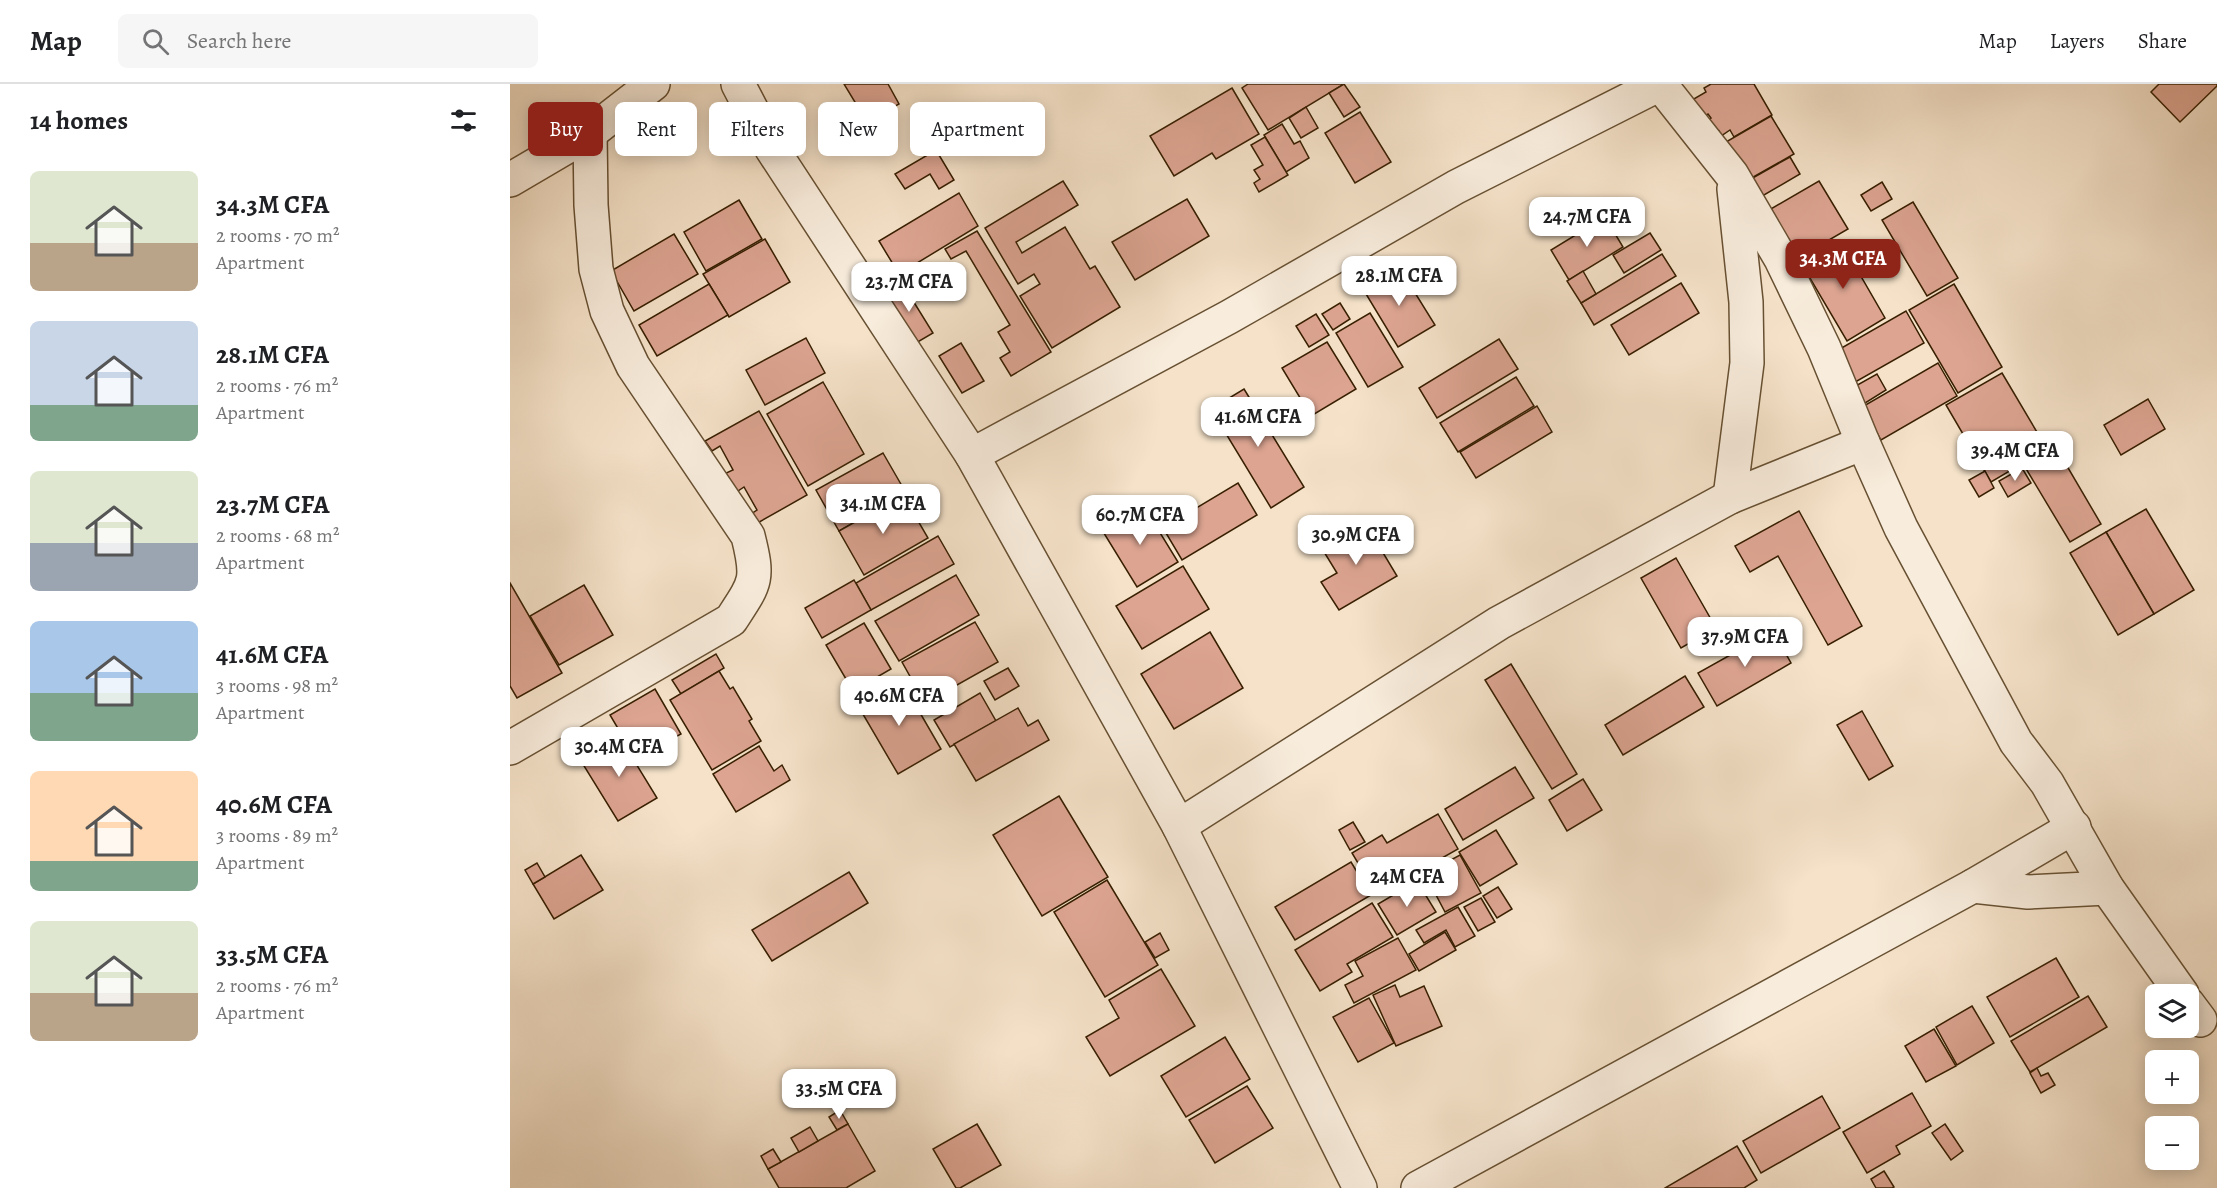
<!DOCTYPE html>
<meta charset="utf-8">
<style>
body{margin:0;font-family:Alegreya,serif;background:#f6f6f6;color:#202124;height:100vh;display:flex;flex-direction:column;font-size:22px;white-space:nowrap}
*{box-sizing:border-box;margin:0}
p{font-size:20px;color:#757577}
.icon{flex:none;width:33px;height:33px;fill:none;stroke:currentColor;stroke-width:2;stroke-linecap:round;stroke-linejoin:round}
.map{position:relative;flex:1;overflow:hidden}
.drawer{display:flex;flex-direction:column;background:#fff;width:510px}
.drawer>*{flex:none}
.hud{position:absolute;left:18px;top:18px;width:570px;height:54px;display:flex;gap:12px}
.buttons{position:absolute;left:1635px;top:900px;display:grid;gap:12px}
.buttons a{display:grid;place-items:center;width:54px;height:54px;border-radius:9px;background:#fff;box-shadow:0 3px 15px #0003;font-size:30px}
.price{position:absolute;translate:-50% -51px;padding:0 14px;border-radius:12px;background:#fff;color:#222;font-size:20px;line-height:39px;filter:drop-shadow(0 2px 3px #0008)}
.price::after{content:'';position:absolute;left:50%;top:36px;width:18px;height:14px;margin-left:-9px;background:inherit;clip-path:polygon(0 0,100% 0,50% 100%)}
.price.active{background:#8f2418;color:#fff}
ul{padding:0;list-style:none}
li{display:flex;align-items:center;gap:18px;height:150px;padding:0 30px}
li span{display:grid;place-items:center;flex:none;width:168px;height:120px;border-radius:9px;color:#555}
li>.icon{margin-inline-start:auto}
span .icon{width:72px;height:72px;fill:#fffc;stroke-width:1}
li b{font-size:26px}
h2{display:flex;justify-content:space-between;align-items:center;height:72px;padding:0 30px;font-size:26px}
.pill{padding:0 21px;border-radius:9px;background:#fff;box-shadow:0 3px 15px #0003;font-size:21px;line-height:54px}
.pill.active{background:#8f2418;color:#fff}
header{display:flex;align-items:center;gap:36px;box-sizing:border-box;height:84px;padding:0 30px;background:#fff;border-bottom:2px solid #e0e0e0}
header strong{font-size:28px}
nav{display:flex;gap:33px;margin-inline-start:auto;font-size:21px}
.search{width:420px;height:54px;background:#f6f6f6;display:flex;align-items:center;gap:15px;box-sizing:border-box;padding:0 21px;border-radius:9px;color:#757577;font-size:22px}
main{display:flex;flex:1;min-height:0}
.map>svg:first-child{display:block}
</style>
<header>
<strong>Map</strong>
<div class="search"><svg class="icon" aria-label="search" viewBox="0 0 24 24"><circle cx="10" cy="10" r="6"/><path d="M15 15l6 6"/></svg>Search here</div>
<nav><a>Map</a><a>Layers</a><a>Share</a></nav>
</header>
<main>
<section class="drawer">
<h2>14 homes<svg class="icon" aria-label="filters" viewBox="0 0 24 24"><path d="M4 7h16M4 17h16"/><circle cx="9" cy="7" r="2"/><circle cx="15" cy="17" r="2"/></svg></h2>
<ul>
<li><span style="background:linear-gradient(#dfe7d0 60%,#b9a48a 0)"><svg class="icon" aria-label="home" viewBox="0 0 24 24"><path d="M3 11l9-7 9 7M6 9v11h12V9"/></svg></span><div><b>34.3M CFA</b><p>2 rooms · 70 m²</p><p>Apartment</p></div></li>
<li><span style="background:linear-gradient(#c9d6e8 70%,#7fa58c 0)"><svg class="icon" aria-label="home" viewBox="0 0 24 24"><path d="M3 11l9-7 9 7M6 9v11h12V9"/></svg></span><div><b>28.1M CFA</b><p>2 rooms · 76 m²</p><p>Apartment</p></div></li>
<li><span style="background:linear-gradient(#dfe7d0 60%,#9aa5b1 0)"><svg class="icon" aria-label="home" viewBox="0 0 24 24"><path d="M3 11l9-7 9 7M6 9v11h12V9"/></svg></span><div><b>23.7M CFA</b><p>2 rooms · 68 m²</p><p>Apartment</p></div></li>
<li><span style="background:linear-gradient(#a9c7e8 60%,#7fa58c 0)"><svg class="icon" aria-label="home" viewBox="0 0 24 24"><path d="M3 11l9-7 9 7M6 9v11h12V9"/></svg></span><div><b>41.6M CFA</b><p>3 rooms · 98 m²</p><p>Apartment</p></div></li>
<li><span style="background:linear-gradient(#ffd9b3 75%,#7fa58c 0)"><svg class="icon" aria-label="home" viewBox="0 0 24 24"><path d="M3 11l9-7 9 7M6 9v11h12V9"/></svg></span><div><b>40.6M CFA</b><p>3 rooms · 89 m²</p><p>Apartment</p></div></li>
<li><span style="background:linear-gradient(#dfe7d0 60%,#b9a48a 0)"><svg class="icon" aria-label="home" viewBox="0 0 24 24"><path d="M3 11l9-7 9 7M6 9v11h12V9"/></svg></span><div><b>33.5M CFA</b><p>2 rooms · 76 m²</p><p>Apartment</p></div></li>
</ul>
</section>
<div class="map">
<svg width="1707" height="1104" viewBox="0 0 1707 1104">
<rect width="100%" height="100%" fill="#f5e2c9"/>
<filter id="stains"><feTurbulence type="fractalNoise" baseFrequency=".00333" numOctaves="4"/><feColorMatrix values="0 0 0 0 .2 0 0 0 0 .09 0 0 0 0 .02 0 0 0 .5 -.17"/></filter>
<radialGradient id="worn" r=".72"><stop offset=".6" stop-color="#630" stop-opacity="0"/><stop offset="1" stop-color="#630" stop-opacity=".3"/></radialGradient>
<g fill="#dca491" stroke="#381f00" stroke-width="1.5">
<polygon points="334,0 378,0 389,20 357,38"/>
<polygon points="738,0 834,0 758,46 732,4"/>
<polygon points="834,0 850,23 834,33 819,9"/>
<polygon points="1201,0 1244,0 1262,31 1224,53 1220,46 1211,52 1209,47 1202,52 1194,38 1201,34 1198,30 1192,34 1182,16 1196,8 1194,4"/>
<polygon points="1649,0 1707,0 1707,2 1670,38 1641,8"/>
<polygon points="722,4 749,50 706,75 702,69 664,92 640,52"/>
<polygon points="796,23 808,44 791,54 779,34"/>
<polygon points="850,28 881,78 845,99 815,49"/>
<polygon points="1261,32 1284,70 1231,100 1209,62"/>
<polygon points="772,40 784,60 790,57 799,74 776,88 754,51"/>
<polygon points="755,53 778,91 749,108 744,99 750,95 744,86 753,81 741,61"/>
<polygon points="426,66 444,96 429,105 420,90 395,105 385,90"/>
<polygon points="1280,73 1290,90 1242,118 1232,100"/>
<polygon points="553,97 568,121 506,158 512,169 555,143 580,185 585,182 610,223 542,264 510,212 530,200 524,190 508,200 475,144"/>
<polygon points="1309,97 1338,145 1288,174 1259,126"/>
<polygon points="1372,98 1382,115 1361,127 1351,111"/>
<polygon points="449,109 468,142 389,190 369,157"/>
<polygon points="677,115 699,152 625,196 602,158"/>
<polygon points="229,116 252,155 196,187 174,148"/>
<polygon points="1403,118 1448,194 1417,212 1372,136"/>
<polygon points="1095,133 1113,163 1059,196 1041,166"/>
<polygon points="467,147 541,268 501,292 490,274 500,268 488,248 500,241 456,167 441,175 435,165"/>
<polygon points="1140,149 1151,166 1114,189 1103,171"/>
<polygon points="164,150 188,190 124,227 101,187"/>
<polygon points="255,155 280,198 219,233 193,190"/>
<polygon points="1330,156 1375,234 1337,257 1291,179"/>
<polygon points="1152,170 1166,192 1084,241 1071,219"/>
<polygon points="889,183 925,241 888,263 853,205"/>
<polygon points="1073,187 1086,210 1071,219 1057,197"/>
<polygon points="392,199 423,249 406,259 376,209"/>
<polygon points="1171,199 1189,229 1119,271 1101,241"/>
<polygon points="199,200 218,231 147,272 129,241"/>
<polygon points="1444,200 1492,283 1448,309 1399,226"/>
<polygon points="830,219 840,235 823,246 812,230"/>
<polygon points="1396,227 1414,259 1340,301 1321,270"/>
<polygon points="860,229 893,283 858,303 826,249"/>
<polygon points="806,230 819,251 799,263 786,242"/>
<polygon points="296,254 315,289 255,321 236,286"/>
<polygon points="989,255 1008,285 927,334 909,304"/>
<polygon points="817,258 846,305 801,332 772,284"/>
<polygon points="451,259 474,297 452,309 429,272"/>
<polygon points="1428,279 1447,312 1371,356 1352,323"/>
<polygon points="1492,289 1537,365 1481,398 1436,321"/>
<polygon points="1367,290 1376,306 1352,321 1342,304"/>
<polygon points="1006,293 1024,322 948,368 930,339"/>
<polygon points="313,298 354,370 298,402 257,330"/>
<polygon points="734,305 794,403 761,424 701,325"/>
<polygon points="1638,315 1655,345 1611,371 1594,341"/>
<polygon points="1027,322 1042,348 966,394 950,368"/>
<polygon points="249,327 297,411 244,441 238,432 247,426 234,403 225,409 214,390 223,386 210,362 202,367 195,357"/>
<polygon points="1547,365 1591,440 1560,458 1515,383"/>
<polygon points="373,369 396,409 329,447 306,406"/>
<polygon points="1512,384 1521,399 1498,413 1489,397"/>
<polygon points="1475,387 1484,404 1469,413 1459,396"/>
<polygon points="728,399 747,431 672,476 653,444"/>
<polygon points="393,411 418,454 354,491 329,447"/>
<polygon points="633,421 668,478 627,503 592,446"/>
<polygon points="1636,425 1684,506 1644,530 1596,448"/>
<polygon points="1289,427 1352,542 1318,561 1268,472 1240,488 1225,462"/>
<polygon points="854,437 887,492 829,526 811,498 827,489 811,463"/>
<polygon points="1596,448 1644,530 1608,551 1560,469"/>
<polygon points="428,452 444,480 361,526 346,499"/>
<polygon points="1166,474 1206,544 1171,564 1131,494"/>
<polygon points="673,482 699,525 632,565 606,522"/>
<polygon points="446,491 469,531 389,577 365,537"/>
<polygon points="344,496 361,526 312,554 295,524"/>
<polygon points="0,499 52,589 7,614 0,602"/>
<polygon points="74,501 103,551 49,581 20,532"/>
<polygon points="465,538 488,578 415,619 392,578"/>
<polygon points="354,539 381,585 343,607 316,561"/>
<polygon points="1263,547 1281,579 1207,622 1188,589"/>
<polygon points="700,548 733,604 664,645 631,590"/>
<polygon points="206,570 214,584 171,610 162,596"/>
<polygon points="1001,580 1067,690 1042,705 975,596"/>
<polygon points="498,584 509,602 485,616 474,597"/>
<polygon points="209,587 220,605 223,603 242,635 239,637 251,657 202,686 160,616"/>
<polygon points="1175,592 1194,623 1113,671 1095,641"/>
<polygon points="391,596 431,665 388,690 347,620"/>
<polygon points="145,605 171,650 126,675 100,631"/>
<polygon points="470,609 486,637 440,663 424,636"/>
<polygon points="508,624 518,642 528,636 539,656 466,697 444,660"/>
<polygon points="1352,627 1383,682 1359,696 1327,641"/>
<polygon points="106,647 147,714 108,737 71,677 94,663 90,656"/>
<polygon points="249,662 264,687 272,681 280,696 226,728 203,690"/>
<polygon points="1005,683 1024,714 953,756 935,725"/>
<polygon points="1073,695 1092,726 1057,747 1039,716"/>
<polygon points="549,712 598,793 532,832 483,751"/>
<polygon points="928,730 948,765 867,811 842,769 872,751 877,759"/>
<polygon points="843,738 855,758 840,766 829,746"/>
<polygon points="986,746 1007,780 970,802 949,768"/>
<polygon points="71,771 93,806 44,835 23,800"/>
<polygon points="950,771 971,809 935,828 925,809 935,804 924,785"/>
<polygon points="841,778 861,811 785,856 765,823"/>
<polygon points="27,779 35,793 23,800 15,786"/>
<polygon points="339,788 358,819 262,877 242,846"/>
<polygon points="597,796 648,881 595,913 544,828"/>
<polygon points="907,797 926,828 887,851 868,820"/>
<polygon points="988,803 1002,825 987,834 973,812"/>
<polygon points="971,814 985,838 968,847 954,823"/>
<polygon points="862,819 883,853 837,880 842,888 810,907 785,866"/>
<polygon points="948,823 965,852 945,863 936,846 914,859 906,846"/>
<polygon points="935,848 946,866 909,887 899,870"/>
<polygon points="650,849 659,866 645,874 635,858"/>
<polygon points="888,854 906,886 844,919 835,901 853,892 845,877"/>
<polygon points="1546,874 1569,913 1500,953 1477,913"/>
<polygon points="651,885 685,942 600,992 576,953 609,934 599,916"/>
<polygon points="885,901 890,913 914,902 932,942 886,962 863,911"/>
<polygon points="1578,912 1597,943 1520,988 1501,957"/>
<polygon points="859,914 884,959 848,978 823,933"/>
<polygon points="1462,922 1484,959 1447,981 1426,943"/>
<polygon points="1424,945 1446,982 1416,998 1395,962"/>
<polygon points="715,953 740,995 676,1033 651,992"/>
<polygon points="1527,984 1531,992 1538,989 1545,1001 1531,1009 1520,989"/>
<polygon points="737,1002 763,1044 705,1079 679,1036"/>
<polygon points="1402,1009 1421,1042 1386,1062 1390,1070 1357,1089 1333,1048"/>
<polygon points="1312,1012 1330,1044 1251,1089 1233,1057"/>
<polygon points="330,1026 338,1040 327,1046 319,1033"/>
<polygon points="338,1040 365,1087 336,1104 269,1104 258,1085"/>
<polygon points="467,1040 491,1081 450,1104 446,1104 423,1065"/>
<polygon points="1435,1040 1453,1067 1441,1076 1422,1049"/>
<polygon points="300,1043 308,1057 289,1068 281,1054"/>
<polygon points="1227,1062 1247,1096 1234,1104 1155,1104"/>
<polygon points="263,1065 271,1078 258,1085 251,1072"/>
<polygon points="1374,1087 1384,1103 1382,1104 1366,1104 1361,1095"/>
</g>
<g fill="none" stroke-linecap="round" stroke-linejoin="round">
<g stroke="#675032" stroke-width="36">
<g id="minor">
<polyline points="228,0 262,65 462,371 669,742 850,1104"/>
<polyline points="1150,0 1222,91 1271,175 1314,264 1353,359"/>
<polyline points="0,96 80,49 143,0"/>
<polyline points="462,371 719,233 946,103 1150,0"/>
<polyline points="1220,413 1237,279 1236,218 1224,105"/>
<path d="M0 664 221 536C246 498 249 496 238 452L123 282 97 227 86 185 81 121 80 49"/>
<polyline points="669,742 989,539 1220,413 1353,359 1391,444 1506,658 1537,699 1597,804 1672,910"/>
<polyline points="1463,802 1518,808 1597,804"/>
<polyline points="1678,920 1690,936"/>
<polyline points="908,1104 1463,802 1564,743"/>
</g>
</g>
<use href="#minor" stroke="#f8ecdc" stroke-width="33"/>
</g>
<rect width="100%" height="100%" filter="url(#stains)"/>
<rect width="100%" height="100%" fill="url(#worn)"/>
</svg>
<div class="buttons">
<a><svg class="icon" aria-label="layers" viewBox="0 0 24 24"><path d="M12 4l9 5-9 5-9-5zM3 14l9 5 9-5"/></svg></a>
<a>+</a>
<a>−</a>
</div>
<b class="price" style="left:1077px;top:164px">24.7M CFA</b>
<b class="price active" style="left:1333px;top:206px">34.3M CFA</b>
<b class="price" style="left:889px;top:223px">28.1M CFA</b>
<b class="price" style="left:399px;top:229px">23.7M CFA</b>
<b class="price" style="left:748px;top:364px">41.6M CFA</b>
<b class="price" style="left:1505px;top:398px">39.4M CFA</b>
<b class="price" style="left:373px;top:451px">34.1M CFA</b>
<b class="price" style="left:630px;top:462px">60.7M CFA</b>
<b class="price" style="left:846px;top:482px">30.9M CFA</b>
<b class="price" style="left:1235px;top:584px">37.9M CFA</b>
<b class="price" style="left:389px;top:643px">40.6M CFA</b>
<b class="price" style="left:109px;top:694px">30.4M CFA</b>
<b class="price" style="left:897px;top:824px">24M CFA</b>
<b class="price" style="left:329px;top:1036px">33.5M CFA</b>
<div class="hud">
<a class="pill active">Buy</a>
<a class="pill">Rent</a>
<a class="pill">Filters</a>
<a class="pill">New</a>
<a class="pill">Apartment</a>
</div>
</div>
</main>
